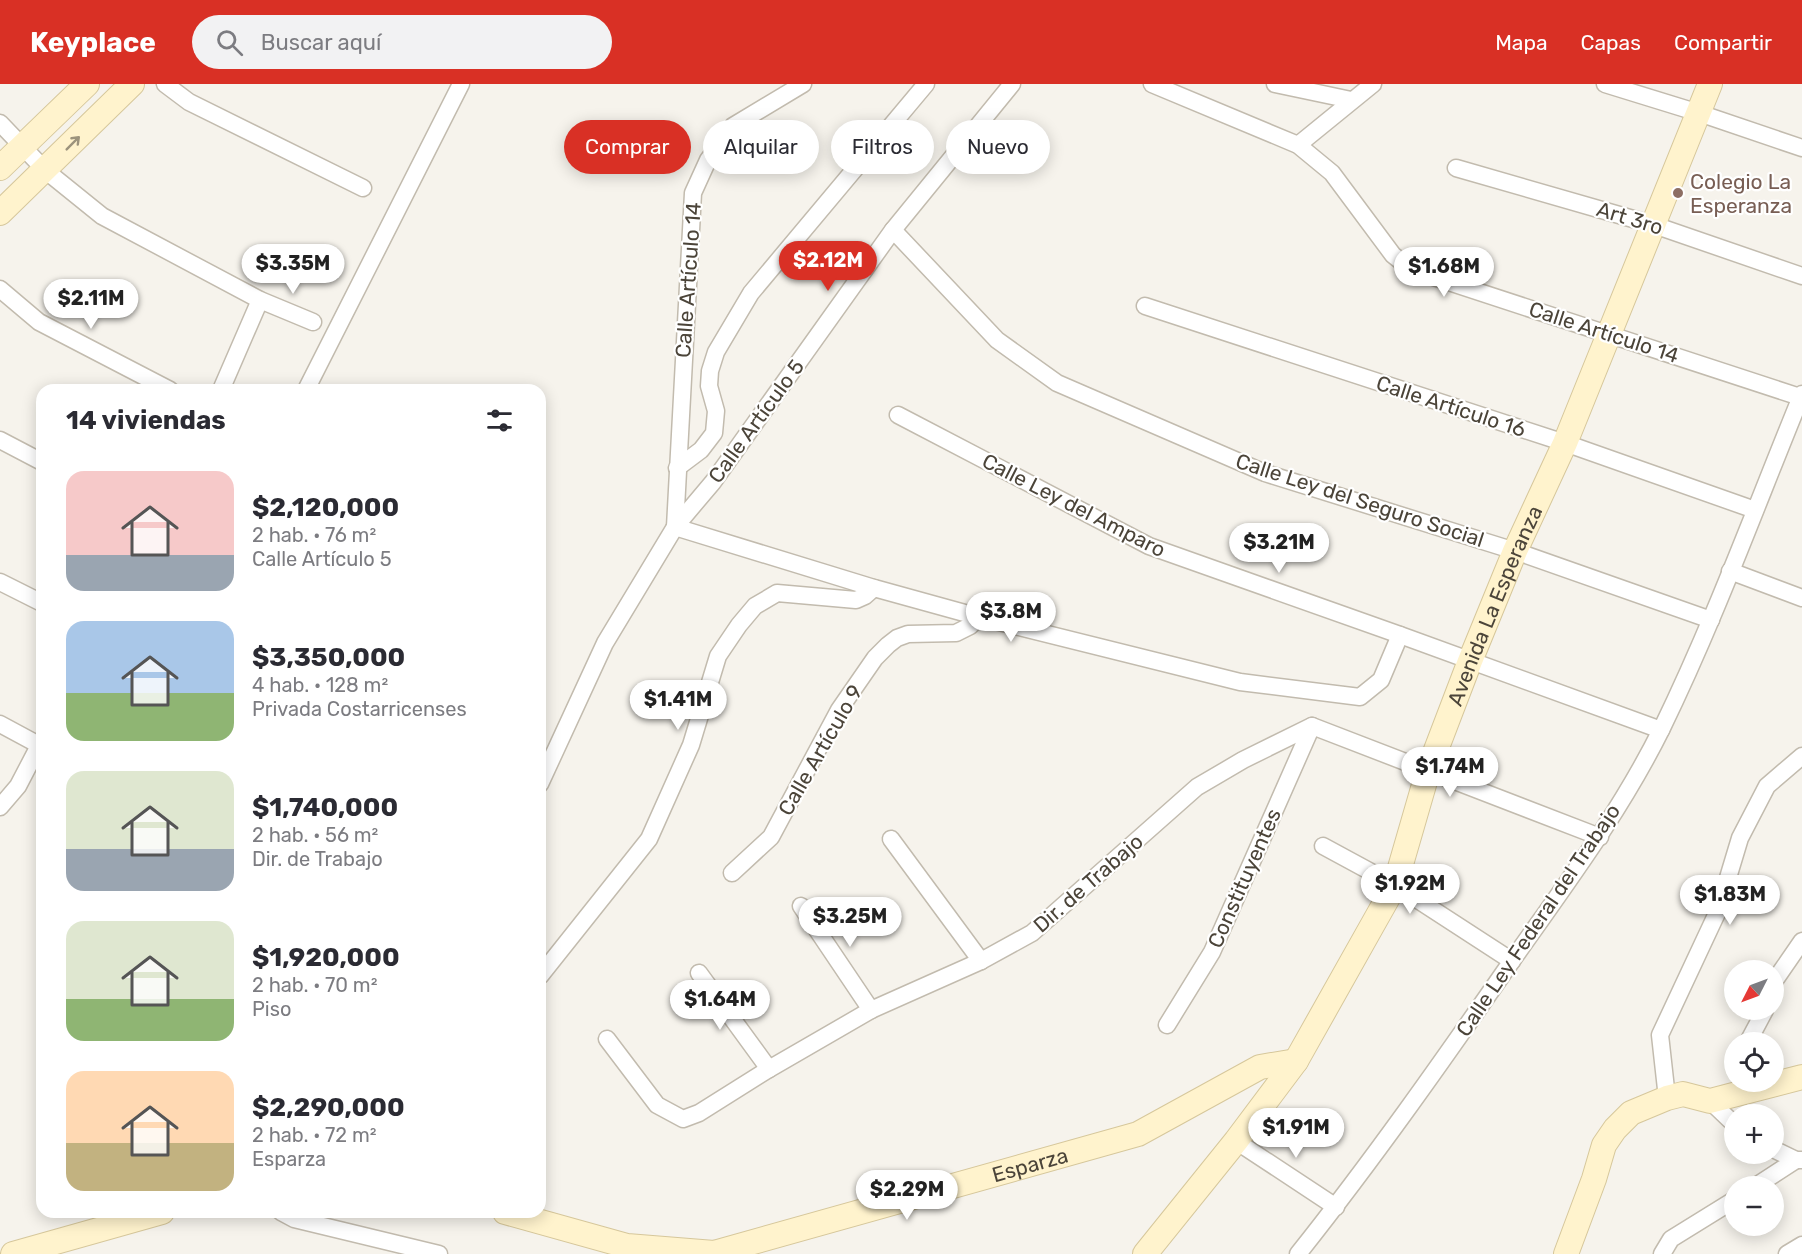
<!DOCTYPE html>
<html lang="es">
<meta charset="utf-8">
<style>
body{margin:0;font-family:Rubik,sans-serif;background:#f2f2f3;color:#2b2b33;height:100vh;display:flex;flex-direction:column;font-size:22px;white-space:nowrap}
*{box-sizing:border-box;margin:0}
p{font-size:20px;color:#7c7c81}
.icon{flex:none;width:33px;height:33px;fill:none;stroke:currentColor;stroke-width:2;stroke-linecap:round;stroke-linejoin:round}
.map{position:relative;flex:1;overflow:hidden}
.drawer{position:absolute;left:36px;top:300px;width:510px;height:834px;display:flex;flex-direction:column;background:#fff;border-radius:18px;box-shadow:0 3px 15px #0003}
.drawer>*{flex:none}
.top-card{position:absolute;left:564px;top:36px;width:570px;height:54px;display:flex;gap:12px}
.needle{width:39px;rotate:228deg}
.fabs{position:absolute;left:1724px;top:876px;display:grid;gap:12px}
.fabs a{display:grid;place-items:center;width:60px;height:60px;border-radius:50%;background:#fff;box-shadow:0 3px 15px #0003;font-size:30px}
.price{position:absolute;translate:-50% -51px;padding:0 14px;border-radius:21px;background:#fff;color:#222;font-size:20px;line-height:39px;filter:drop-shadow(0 2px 3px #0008)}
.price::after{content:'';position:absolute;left:50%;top:36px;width:18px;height:14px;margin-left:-9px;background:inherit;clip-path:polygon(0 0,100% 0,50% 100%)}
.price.active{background:#d93025;color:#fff}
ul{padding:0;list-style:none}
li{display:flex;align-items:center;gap:18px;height:150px;padding:0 30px}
li span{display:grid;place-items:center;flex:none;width:168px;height:120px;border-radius:18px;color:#555}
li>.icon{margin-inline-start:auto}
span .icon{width:72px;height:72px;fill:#fffc;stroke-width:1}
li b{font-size:26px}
h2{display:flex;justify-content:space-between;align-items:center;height:72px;padding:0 30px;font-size:26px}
.tag{padding:0 21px;border-radius:27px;background:#fff;box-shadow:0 3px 15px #0003;font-size:21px;line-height:54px}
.tag.active{background:#d93025;color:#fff}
header{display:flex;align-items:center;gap:36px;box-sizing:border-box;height:84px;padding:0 30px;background:#d93025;color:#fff}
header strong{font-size:28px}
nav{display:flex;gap:33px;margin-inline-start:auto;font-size:21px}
.search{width:420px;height:54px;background:#f2f2f3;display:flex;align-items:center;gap:15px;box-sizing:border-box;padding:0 21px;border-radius:33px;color:#7c7c81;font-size:22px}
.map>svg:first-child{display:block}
</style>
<header>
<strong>Keyplace</strong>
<div class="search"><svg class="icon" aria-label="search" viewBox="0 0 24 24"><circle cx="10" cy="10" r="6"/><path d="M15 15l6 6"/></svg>Buscar aquí</div>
<nav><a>Mapa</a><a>Capas</a><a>Compartir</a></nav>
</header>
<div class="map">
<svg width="1802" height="1170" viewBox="0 0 1802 1170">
<rect width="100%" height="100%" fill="#f6f3ec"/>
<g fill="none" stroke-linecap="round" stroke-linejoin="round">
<g stroke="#c2bbae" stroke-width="19">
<g id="street">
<polyline points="165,0 189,18 363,104"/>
<polyline points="1152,0 1298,61 1332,89 1393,171 1412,186 1800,313"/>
<polyline points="1275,0 1351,16"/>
<polyline points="1605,0 1699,29 1802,64"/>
<polyline points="0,39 45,86 102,132 260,216 313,238"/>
<polyline points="1298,61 1373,0"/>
<polyline points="1456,84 1654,141 1802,192"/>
<polyline points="893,146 997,256 1057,299 1265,389 1515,467 1711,536"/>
<polyline points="0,205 39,238 170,306"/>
<polyline points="1145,222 1565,359 1755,426"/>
<polyline points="221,306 260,216"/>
<polyline points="306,306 461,0"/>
<polyline points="898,331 1149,462 1400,551 1661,646"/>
<polyline points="0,356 42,378"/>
<polyline points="677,384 701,366 714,349 716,327 709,302 710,287 716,268 751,209 926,0"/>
<polyline points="675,443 874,504 979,533 1240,598 1360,613 1381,596 1400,551"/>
<polyline points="675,443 693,109 708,76 733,42 803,0"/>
<polyline points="1730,487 1802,514"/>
<polyline points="0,498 42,519"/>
<polyline points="0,640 39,661"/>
<polyline points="540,700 605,559 675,443 713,398 893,146 1012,0"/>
<polyline points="0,723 18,702 42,656"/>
<polyline points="891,755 981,877"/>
<polyline points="1323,762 1395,801 1512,877"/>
<polyline points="732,789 771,753 839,626 875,574 888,561 897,554 908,550 956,549 970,542 979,533"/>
<polyline points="801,822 871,926"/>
<polyline points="699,889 769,985"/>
<polyline points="540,892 649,755 691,661 718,572 739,541 755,522 777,509 856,516 865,512 874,504"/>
<polyline points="1773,899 1802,857"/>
<polyline points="1167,941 1212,868 1312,642"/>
<polyline points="607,955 657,1021 683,1035 699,1029 769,985 871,926 981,877 1032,849 1197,703 1243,676 1312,642 1600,753"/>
<polyline points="1748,958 1765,926"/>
<polyline points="1667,1014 1660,951 1718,827 1740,754 1767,702 1802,672"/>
<polyline points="1710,1017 1734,1040"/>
<polyline points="1236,1057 1336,1123"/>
<polyline points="1773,1065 1796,1076 1802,1076"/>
<polyline points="1756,1102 1796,1076"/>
<polyline points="281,1128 294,1135 439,1170"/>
<path d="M1298 1170C1372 1077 1441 979 1509 881 1563 804 1620 729 1662 644 1715 535 1756 422 1802 310"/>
<polyline points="1662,1170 1671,1155 1734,1116"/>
<polyline points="1787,1170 1802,1161"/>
</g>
</g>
<g stroke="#d6c79b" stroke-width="26">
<g id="secondary">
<polyline points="0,84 87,0"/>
<polyline points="0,129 132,0"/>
<path id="s1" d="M505 1128 627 1162 714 1169 1138 1050 1260 983 1296 977"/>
<polyline points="13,1170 162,1128"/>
<path id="s2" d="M1145 1170 1236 1057 1296 977 1395 801 1428 687 1470 577 1515 467 1565 359 1710 0"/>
<polyline points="1566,1170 1594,1095 1604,1061 1615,1045 1631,1029 1667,1014 1683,1010 1710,1017 1802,993"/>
</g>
</g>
<use href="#street" stroke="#fff" stroke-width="16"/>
<use href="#secondary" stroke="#fff3cd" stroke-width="24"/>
</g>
<defs><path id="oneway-shaft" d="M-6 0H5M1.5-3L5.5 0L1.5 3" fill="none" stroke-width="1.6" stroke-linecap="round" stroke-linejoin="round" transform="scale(1.5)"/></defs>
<use stroke="#9c937c" href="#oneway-shaft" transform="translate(73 59) rotate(-45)"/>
<circle fill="#8d6e63" stroke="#fff" stroke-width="2" cx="1678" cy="109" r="6"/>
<g text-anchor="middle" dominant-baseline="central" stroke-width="4.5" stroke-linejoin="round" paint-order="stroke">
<g font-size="21" fill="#785e54" stroke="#fff" text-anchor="start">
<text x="1690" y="97">Colegio La<tspan x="1690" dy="24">Esperanza</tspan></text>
</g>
<g font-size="21" fill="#4b4439" stroke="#fff">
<text transform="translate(1630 134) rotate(17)">Art 3ro</text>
<text transform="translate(688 196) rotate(-86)">Calle Artículo 14</text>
<text transform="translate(1604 248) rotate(18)">Calle Artículo 14</text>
<text transform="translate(1451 322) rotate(18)">Calle Artículo 16</text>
<text transform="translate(756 337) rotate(-54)">Calle Artículo 5</text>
<text transform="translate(1360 416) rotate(18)">Calle Ley del Seguro Social</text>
<text transform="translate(1074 421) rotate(27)">Calle Ley del Amparo</text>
<text stroke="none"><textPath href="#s2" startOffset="744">Avenida La Esperanza</textPath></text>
<text transform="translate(820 666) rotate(-60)">Calle Artículo 9</text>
<text transform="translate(1244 794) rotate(-66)">Constituyentes</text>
<text transform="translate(1088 799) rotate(-41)">Dir. de Trabajo</text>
<text transform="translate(1538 836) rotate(-56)">Calle Ley Federal del Trabajo</text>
<text stroke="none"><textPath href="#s1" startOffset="542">Esparza</textPath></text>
</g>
</g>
</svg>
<div class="fabs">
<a><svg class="needle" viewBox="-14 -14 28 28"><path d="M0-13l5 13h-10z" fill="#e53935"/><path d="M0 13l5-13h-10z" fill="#7c7c81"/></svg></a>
<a><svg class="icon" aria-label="locate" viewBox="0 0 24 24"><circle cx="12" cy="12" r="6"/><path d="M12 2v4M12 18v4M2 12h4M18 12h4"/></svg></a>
<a>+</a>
<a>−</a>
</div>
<b class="price active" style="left:828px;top:208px">$2.12M</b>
<b class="price" style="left:293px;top:211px">$3.35M</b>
<b class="price" style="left:1444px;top:214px">$1.68M</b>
<b class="price" style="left:91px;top:246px">$2.11M</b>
<b class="price" style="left:1279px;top:490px">$3.21M</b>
<b class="price" style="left:1011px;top:559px">$3.8M</b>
<b class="price" style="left:678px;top:647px">$1.41M</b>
<b class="price" style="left:1450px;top:714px">$1.74M</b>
<b class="price" style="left:1410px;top:831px">$1.92M</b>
<b class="price" style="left:1730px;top:842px">$1.83M</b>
<b class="price" style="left:850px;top:864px">$3.25M</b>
<b class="price" style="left:720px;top:947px">$1.64M</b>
<b class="price" style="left:1296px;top:1075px">$1.91M</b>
<b class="price" style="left:907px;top:1137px">$2.29M</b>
<div class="top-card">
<a class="tag active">Comprar</a>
<a class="tag">Alquilar</a>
<a class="tag">Filtros</a>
<a class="tag">Nuevo</a>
</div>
<section class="drawer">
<h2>14 viviendas<svg class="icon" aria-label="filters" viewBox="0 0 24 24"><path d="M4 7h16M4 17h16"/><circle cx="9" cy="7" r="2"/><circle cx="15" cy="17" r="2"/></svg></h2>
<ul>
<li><span style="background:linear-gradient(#f6c9c9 70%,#9aa5b1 0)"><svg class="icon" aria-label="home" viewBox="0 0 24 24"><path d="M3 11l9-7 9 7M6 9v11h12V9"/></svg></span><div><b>$2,120,000</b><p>2 hab. · 76 m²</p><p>Calle Artículo 5</p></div></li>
<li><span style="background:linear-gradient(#a9c7e8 60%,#8fb573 0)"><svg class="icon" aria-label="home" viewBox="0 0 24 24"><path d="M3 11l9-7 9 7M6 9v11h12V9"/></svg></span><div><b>$3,350,000</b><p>4 hab. · 128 m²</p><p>Privada Costarricenses</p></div></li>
<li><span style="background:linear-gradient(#dfe7d0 65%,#9aa5b1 0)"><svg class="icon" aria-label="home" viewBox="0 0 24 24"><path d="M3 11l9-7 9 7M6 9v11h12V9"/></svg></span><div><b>$1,740,000</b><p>2 hab. · 56 m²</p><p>Dir. de Trabajo</p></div></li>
<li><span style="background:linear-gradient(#dfe7d0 65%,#8fb573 0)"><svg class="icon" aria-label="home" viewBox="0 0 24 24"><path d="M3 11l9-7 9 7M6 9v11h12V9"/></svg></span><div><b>$1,920,000</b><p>2 hab. · 70 m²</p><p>Piso</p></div></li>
<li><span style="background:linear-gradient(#ffd9b3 60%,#c2b280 0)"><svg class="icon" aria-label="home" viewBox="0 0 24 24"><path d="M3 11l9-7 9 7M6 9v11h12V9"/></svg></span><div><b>$2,290,000</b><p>2 hab. · 72 m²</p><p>Esparza</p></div></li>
</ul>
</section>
</div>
